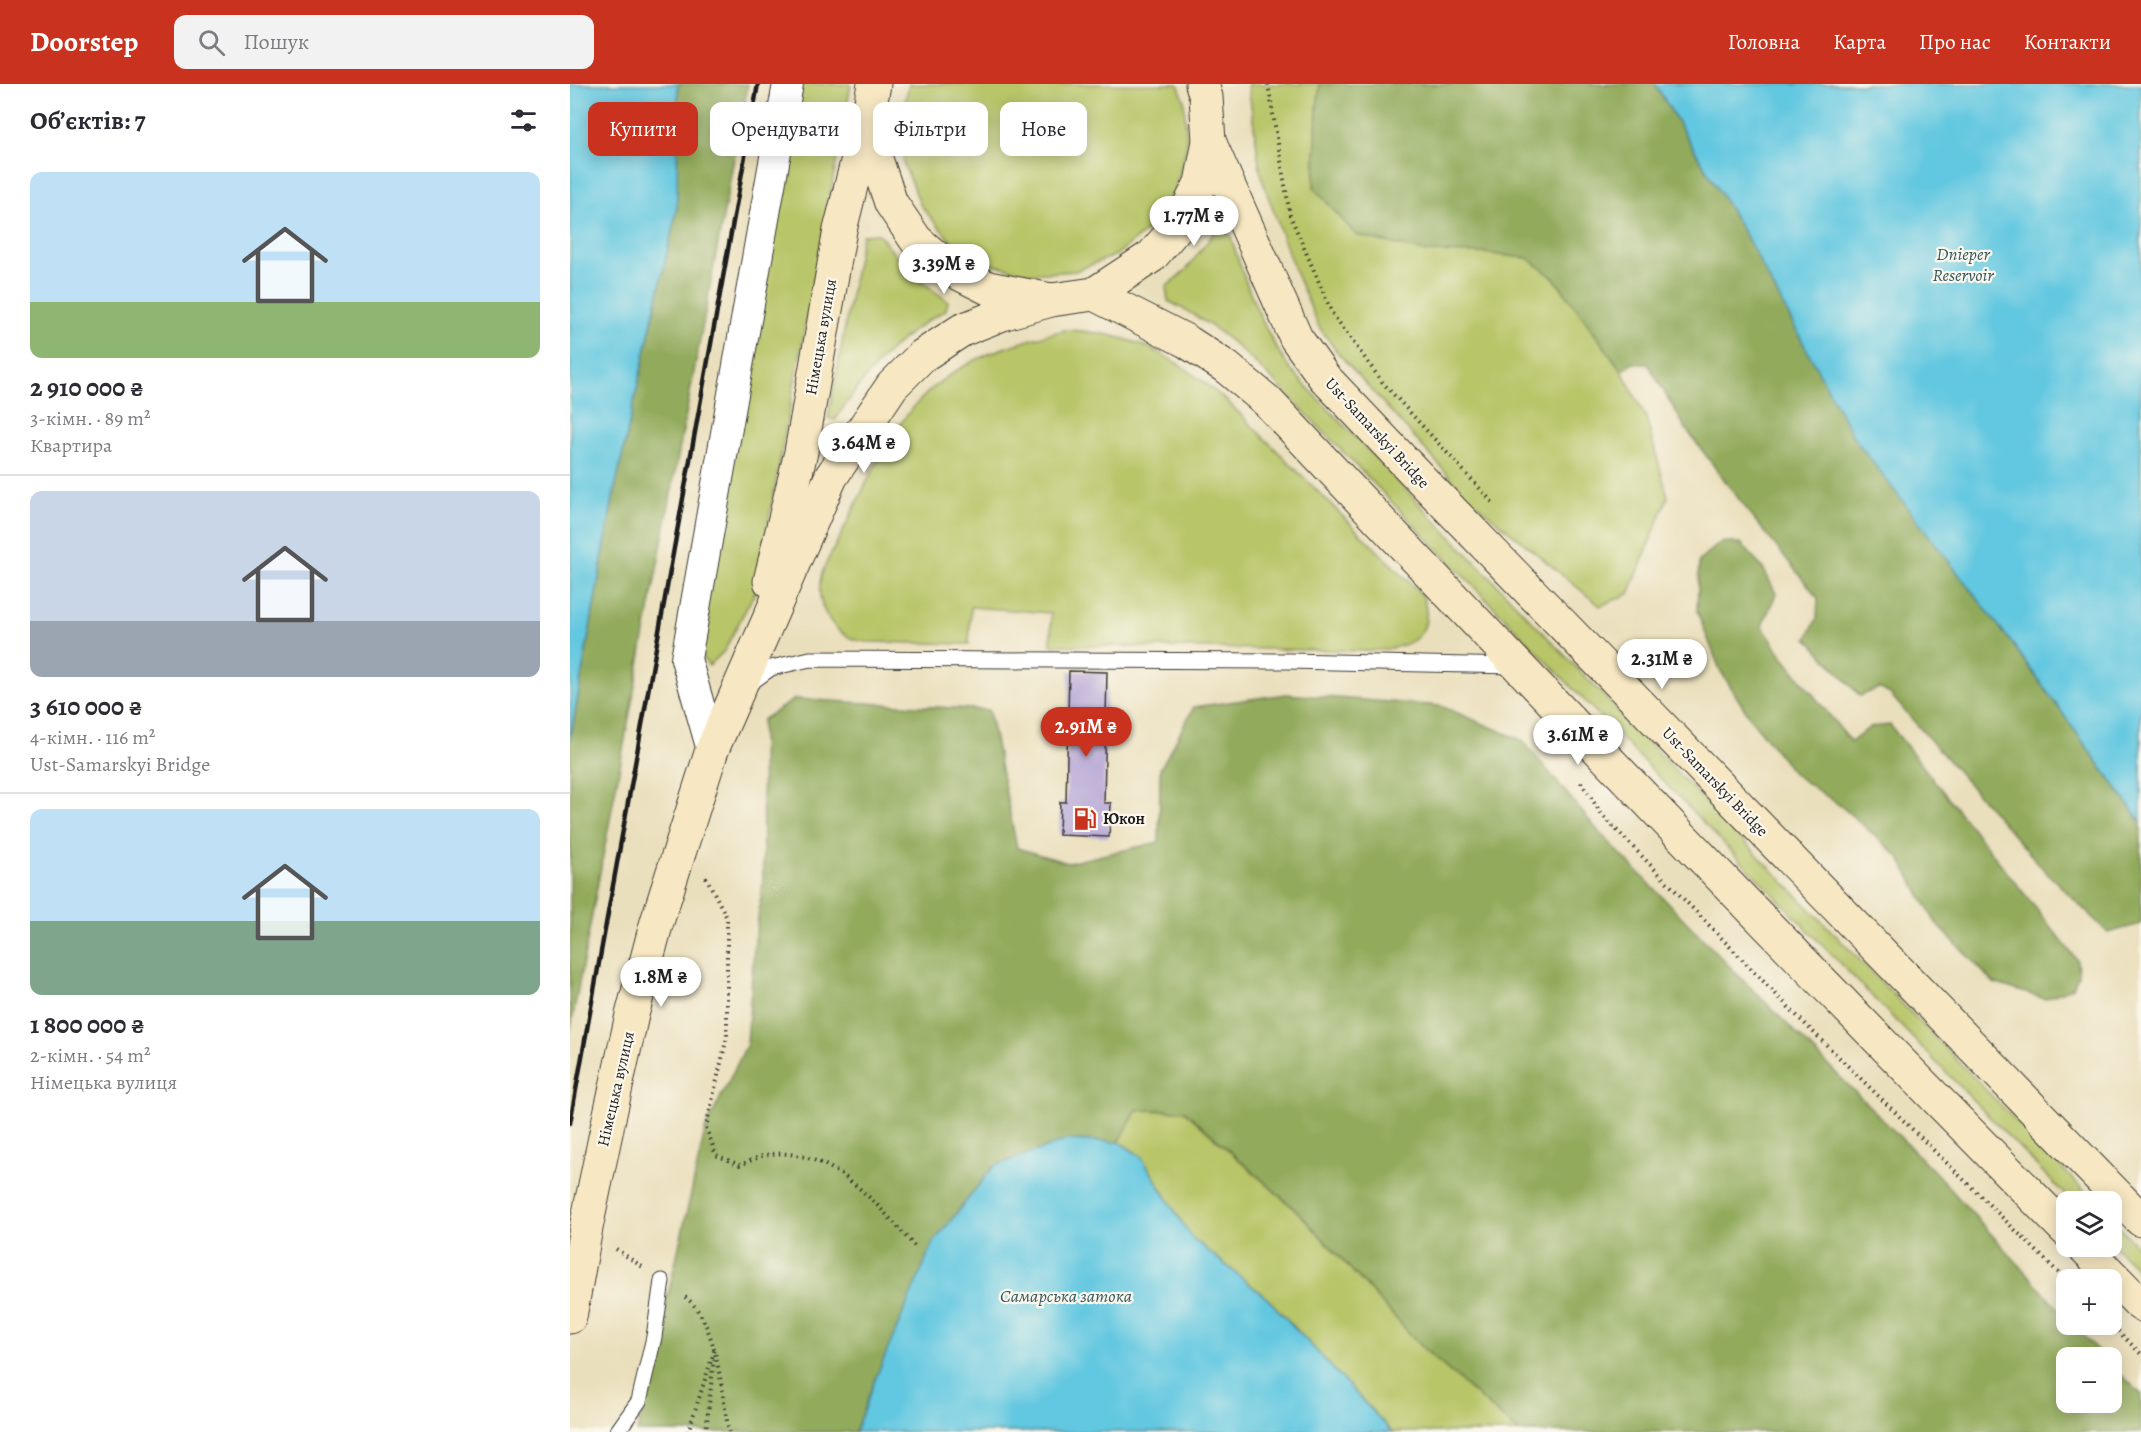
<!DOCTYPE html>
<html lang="uk">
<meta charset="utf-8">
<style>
body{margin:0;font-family:Alegreya,serif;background:#f2f2f3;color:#2b2b33;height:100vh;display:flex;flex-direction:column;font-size:22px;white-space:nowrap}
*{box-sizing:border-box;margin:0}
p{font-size:20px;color:#7c7c81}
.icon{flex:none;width:33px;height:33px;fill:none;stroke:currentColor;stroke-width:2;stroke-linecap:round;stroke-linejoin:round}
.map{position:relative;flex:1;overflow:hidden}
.drawer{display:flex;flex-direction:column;background:#fff;width:570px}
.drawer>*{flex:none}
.hud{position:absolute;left:18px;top:18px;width:570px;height:54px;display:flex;gap:12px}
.fabs{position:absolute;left:1486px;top:1107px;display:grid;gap:12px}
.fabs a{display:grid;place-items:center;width:66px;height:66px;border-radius:12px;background:#fff;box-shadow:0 3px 15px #0003;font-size:30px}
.price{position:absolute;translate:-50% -51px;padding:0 14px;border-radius:21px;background:#fff;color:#222;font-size:20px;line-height:39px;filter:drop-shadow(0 2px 3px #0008)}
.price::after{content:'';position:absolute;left:50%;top:36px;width:18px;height:14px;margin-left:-9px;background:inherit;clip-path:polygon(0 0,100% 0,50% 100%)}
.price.current{background:#c8321e;color:#fff}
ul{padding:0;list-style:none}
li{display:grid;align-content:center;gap:12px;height:318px;padding:0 30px}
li+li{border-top:2px solid #e1e1e2}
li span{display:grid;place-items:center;height:186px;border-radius:12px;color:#555}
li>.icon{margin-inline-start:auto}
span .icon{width:108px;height:108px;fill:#fffc;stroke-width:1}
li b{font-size:26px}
h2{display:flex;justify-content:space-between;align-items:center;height:72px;padding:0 30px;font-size:26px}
.chip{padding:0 21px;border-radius:12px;background:#fff;box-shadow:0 3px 15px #0003;font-size:21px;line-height:54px}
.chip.current{background:#c8321e;color:#fff}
header{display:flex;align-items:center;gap:36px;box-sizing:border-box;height:84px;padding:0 30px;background:#c8321e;color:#fff}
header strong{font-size:28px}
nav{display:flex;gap:33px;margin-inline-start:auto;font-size:21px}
.search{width:420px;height:54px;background:#f2f2f3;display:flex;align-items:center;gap:15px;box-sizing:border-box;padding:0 21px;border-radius:12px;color:#7c7c81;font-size:22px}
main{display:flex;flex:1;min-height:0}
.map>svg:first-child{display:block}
</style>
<header>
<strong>Doorstep</strong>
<div class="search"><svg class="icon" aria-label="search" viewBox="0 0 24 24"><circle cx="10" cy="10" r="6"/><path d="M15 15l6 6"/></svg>Пошук</div>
<nav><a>Головна</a><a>Карта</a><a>Про нас</a><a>Контакти</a></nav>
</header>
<main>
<section class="drawer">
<h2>Об’єктів: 7<svg class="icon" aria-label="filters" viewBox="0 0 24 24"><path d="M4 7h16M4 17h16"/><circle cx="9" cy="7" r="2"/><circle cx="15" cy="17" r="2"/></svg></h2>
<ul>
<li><span style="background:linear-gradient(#bfe0f5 70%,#8fb573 0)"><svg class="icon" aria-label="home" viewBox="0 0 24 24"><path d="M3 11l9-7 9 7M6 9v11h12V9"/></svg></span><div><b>2 910 000 ₴</b><p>3-кімн. · 89 m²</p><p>Квартира</p></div></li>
<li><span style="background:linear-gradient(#c9d6e8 70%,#9aa5b1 0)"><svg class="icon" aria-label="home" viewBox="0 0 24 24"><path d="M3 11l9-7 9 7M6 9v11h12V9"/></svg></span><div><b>3 610 000 ₴</b><p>4-кімн. · 116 m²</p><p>Ust-Samarskyi Bridge</p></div></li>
<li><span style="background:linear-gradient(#bfe0f5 60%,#7fa58c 0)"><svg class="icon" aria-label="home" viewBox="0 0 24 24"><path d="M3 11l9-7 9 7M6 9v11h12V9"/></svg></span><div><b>1 800 000 ₴</b><p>2-кімн. · 54 m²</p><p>Німецька вулиця</p></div></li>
</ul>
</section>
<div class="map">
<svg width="1571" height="1348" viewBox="0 0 1571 1348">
<rect width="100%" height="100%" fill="#fbf7ec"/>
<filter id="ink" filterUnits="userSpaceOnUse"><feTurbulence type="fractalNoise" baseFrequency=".0167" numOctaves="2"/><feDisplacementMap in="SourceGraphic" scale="12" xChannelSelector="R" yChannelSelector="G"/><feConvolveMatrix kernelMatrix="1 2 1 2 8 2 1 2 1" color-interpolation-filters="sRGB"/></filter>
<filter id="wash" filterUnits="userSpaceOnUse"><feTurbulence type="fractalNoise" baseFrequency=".008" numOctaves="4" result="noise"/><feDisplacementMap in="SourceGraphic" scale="24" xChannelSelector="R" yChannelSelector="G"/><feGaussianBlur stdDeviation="1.35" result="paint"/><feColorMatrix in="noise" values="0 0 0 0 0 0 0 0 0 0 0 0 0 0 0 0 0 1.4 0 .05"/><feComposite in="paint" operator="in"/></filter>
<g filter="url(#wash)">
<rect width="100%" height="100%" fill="#eadfbc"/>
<g fill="#b8c567" stroke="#6a7042" stroke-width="1.5">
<polygon points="224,0 281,0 185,508 154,567 139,582 127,566"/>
<polygon points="339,0 608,0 614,16 617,61 605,105 581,143 546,171 505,187 461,190 417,179 380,156 351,122 334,81 331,37"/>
<polygon points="678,0 750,0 747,24 744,104 914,169 958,174 985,195 1052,287 1076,334 1098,413 1059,510 1030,522 900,415 767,268 749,243 724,185 691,92"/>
<path d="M646 146 660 150C675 198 691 244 720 285L1103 684 1524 1117H1501L709 302C671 265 646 240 598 217L596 203 616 186Z"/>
<path d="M309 150C328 178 350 198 378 217L376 226C326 252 296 289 265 336L258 334 292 151Z"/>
<path d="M494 246C565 248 606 273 658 318L853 512C867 558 833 565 797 567L481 561V529L401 523 399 560 298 558C266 556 244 524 251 493 255 478 266 461 273 447 297 399 317 346 358 308 399 271 443 260 494 246Z"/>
<polygon points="567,1026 614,1027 731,1131 853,1264 949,1348 822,1348 698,1215 621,1153 571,1072 549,1058"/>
<polygon points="1542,1136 1571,1166 1571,1189 1542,1160"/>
</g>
<g fill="#92aa5c" stroke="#57633c" stroke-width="1.5">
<polygon points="108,0 178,0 0,948 0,657 44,409 107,124"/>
<polygon points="750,0 1085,0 1176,152 1444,562 1571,738 1571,840 1538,849 1475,787 1320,610 1309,604 1290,612 1237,554 1247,534 1248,514 1184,435 1116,345 1078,280 1062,279 1052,287 985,195 958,174 914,169 857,168 786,151 744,104 747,24"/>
<polygon points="1151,458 1171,459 1194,486 1206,510 1192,542 1213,573 1281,658 1300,643 1320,641 1507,876 1508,891 1503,903 1475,915 1424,899 1366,839 1328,772 1272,723 1224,690 1180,634 1150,586 1127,527 1129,477"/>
<polygon points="716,610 871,622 952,656 1029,748 1166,889 1366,1089 1497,1234 1497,1240 1503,1241 1534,1273 1497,1274 1497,1318 1542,1318 1542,1282 1571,1310 1571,1348 949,1348 853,1264 731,1131 615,1027 567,1026 549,1058 497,1056 306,1293 285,1348 67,1348 136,1043 177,960 184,864 193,797 192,636 225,615 419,626 447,764 498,779 589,758 590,685 624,623"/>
</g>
<g fill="#62c7e0" stroke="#3f727e" stroke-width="1.5">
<polygon points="0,0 108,0 107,124 44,409 0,657"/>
<polygon points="1085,0 1571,0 1571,738 1444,562 1284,354 1176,152"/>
<polygon points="497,1056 549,1058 571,1072 621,1153 698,1215 822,1348 285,1348 306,1293 363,1159 424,1082"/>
</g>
<g id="blocks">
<polygon fill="#b0a0d4" points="499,587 537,588 534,719 541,719 539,753 489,751 490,718 496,718"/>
</g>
</g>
<g filter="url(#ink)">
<use href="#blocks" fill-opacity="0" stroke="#3b3934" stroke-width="1.5"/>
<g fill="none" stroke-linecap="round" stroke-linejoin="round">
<g stroke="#3b3934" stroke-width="17">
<g id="lane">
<polyline points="176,602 201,584 240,575 718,577 944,582"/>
<polyline points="47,1348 69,1317 84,1253 92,1197"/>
</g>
</g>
<g stroke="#3b3934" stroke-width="32">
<polyline id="street" points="142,666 116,575 218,0"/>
</g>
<g stroke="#3b3934" stroke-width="35">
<g id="secondary">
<polyline points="304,0 298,35 307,78 321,119 346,156 378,184 418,204 481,216 524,210 582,172 611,138 631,99 639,57 636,13 632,0"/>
<polyline points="639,57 726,254 754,293 851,395 1571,1136"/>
<path d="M524 210 616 257 656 283 697 317C960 596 1226 874 1497 1147"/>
<polyline points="200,497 231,368 270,146 296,42"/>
<polyline points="1513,1162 1571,1221"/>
<polyline points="0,1233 16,1144 38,1039 62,931 86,841 142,666 261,393 322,302 352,272 392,246 435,229 481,216"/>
</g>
</g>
<g stroke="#3b3934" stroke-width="4" stroke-dasharray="1.5 4.5" stroke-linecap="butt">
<polyline points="698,0 720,131 762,229 813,299 925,421"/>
<polyline points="1011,698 1032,731 1231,936 1497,1197"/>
<path d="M136 793 157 834V953L136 1043 146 1071 170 1081C180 1077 191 1071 201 1070 263 1064 309 1122 346 1164"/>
<polyline points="46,1165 74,1184"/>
<path d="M115 1213C148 1237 151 1309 159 1348"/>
<polyline points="1548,1247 1571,1270"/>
<polyline points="118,1348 145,1265"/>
<polyline points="136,1348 144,1274"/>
</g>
<use href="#lane" stroke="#fff" stroke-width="15"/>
<use href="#street" stroke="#fff" stroke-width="30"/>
<use href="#secondary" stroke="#f7e8c3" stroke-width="33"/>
<polyline stroke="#1c1c1c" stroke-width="4.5" points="0,1039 188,0"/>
</g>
</g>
<defs>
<g id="fuel-bare" transform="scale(1.8)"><path d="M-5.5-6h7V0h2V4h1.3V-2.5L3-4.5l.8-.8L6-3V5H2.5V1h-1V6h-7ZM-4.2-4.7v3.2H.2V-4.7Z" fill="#c8321e" stroke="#fbf7ec" stroke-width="2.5" paint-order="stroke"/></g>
</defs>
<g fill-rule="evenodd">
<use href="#fuel-bare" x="515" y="735"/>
</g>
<g text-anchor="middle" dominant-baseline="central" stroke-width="4.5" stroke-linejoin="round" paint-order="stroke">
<g font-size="16" fill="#1c1c1c" stroke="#fbf7ec">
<text transform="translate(251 253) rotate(-80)">Німецька вулиця</text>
<text transform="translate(807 349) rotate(47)">Ust-Samarskyi Bridge</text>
<text transform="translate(1145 698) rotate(46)">Ust-Samarskyi Bridge</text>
<text transform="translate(46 1005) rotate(-77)">Німецька вулиця</text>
</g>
<g font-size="16" font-weight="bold" fill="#1c1c1c" stroke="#fbf7ec" text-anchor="start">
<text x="533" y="735">Юкон</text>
</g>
<g font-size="18" font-style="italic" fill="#345861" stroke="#fbf7ec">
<text x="1393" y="170">Dnieper<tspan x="1393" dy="21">Reservoir</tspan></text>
<text x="496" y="1212">Самарська затока</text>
</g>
</g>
</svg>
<div class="fabs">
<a><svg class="icon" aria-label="layers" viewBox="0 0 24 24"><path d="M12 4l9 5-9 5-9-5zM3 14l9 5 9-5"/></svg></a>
<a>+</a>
<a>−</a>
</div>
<b class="price" style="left:624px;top:163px">1.77M ₴</b>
<b class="price" style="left:374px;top:211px">3.39M ₴</b>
<b class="price" style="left:294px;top:390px">3.64M ₴</b>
<b class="price" style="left:1092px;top:606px">2.31M ₴</b>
<b class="price current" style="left:516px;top:674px">2.91M ₴</b>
<b class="price" style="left:1008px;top:682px">3.61M ₴</b>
<b class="price" style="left:91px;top:924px">1.8M ₴</b>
<div class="hud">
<a class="chip current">Купити</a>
<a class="chip">Орендувати</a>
<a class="chip">Фільтри</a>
<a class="chip">Нове</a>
</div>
</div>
</main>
